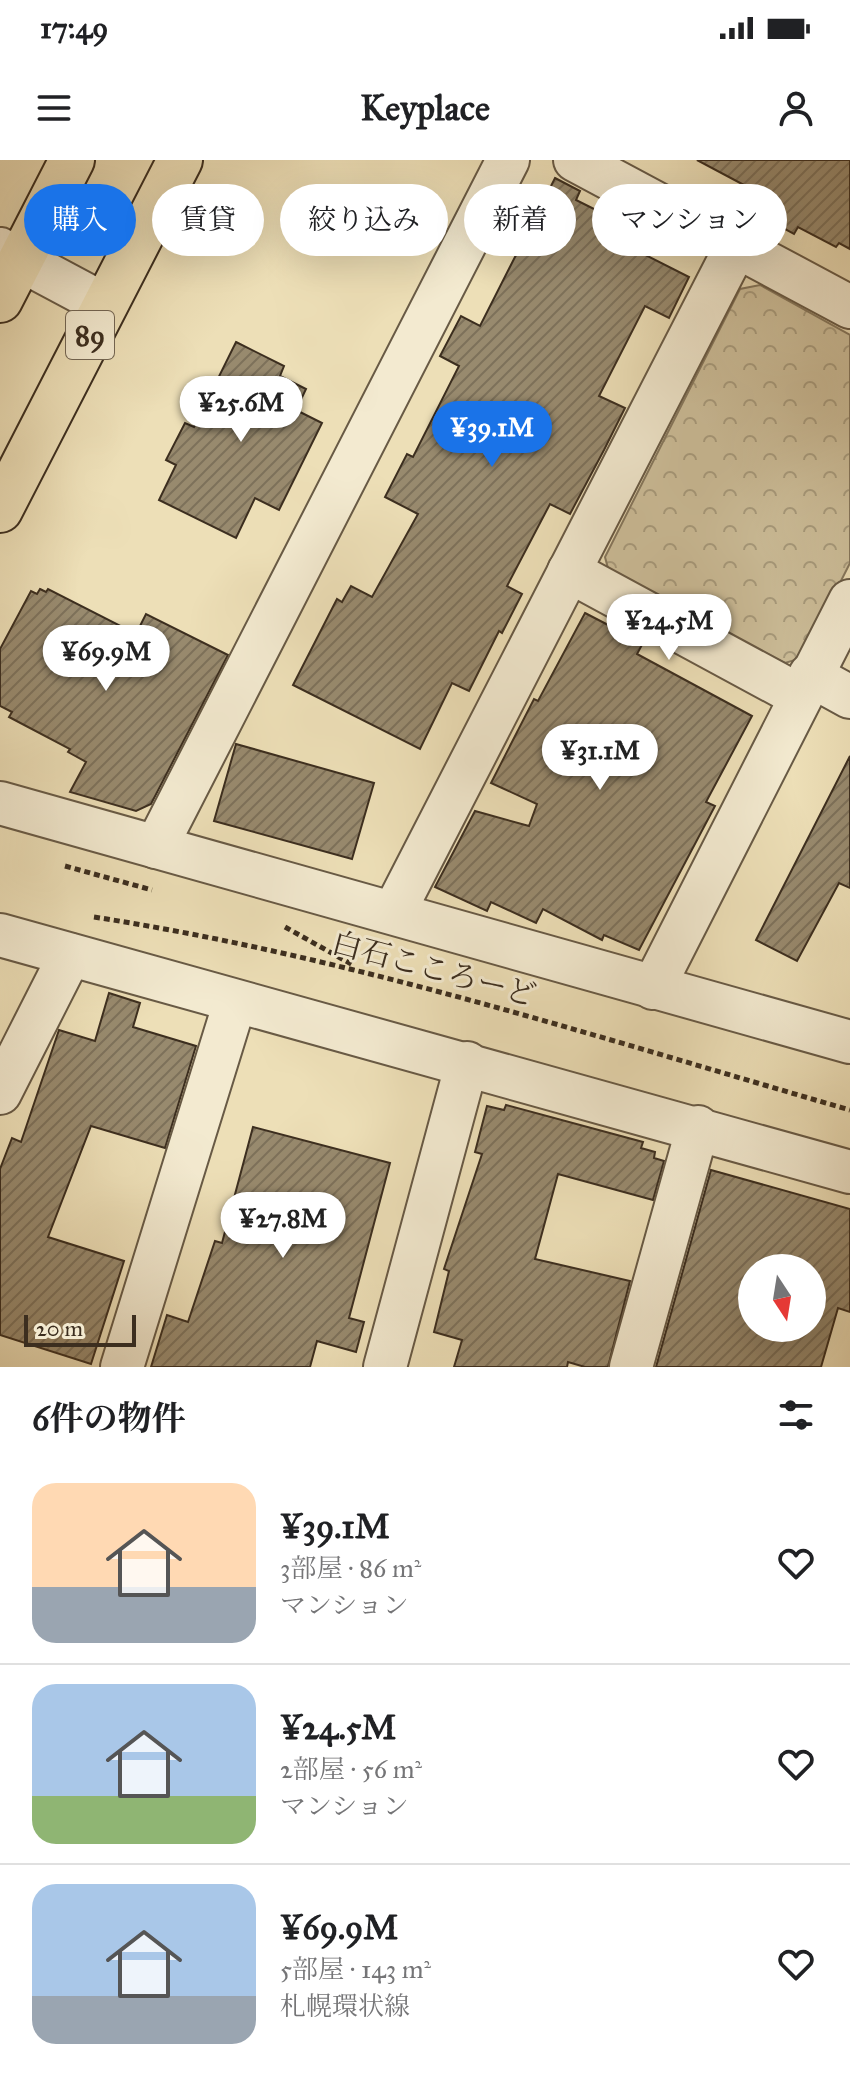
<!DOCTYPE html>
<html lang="ja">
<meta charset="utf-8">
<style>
body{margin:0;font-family:"IM FELL Great Primer","Noto Serif JP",serif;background:#f6f6f6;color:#202124;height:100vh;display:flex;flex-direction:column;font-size:30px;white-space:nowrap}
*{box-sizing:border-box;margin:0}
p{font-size:26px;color:#757577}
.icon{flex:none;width:44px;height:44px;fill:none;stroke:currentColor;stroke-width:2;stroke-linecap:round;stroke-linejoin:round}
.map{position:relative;height:1207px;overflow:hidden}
.drawer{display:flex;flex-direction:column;background:#fff;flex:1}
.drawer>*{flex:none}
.guide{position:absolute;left:24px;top:24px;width:802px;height:72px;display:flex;gap:16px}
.needle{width:52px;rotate:168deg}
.buttons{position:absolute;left:738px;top:1094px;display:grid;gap:16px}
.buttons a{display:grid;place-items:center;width:88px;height:88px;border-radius:50%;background:#fff;box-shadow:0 8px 32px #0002;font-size:40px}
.scale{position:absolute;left:24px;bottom:20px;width:112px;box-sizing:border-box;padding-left:8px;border:4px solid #3c2e1f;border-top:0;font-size:22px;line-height:28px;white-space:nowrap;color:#3c2e1f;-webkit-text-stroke:6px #f3ead0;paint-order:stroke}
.price{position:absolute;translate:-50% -68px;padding:0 18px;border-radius:28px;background:#fff;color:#222;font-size:26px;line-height:52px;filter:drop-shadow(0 2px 4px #0008)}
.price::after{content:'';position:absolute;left:50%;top:48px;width:24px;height:18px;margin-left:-12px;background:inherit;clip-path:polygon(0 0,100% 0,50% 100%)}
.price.active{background:#1a73e8;color:#fff}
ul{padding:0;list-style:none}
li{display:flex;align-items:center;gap:24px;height:200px;padding:0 32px}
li+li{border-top:2px solid #e0e0e0}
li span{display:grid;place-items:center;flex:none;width:224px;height:160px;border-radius:24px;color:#555}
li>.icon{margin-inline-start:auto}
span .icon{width:96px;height:96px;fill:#fffc;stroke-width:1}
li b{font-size:34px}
h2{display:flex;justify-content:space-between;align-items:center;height:96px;padding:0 32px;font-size:34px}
.tag{padding:0 28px;border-radius:36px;background:#fff;box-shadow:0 8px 32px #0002;font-size:28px;line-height:72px}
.tag.active{background:#1a73e8;color:#fff}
.status{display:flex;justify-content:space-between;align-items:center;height:56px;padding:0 40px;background:#fff;direction:ltr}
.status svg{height:22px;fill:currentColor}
header{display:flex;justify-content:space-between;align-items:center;height:104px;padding:0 32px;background:#fff;font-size:36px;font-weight:700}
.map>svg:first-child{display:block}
</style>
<div class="status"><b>17:49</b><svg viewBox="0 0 49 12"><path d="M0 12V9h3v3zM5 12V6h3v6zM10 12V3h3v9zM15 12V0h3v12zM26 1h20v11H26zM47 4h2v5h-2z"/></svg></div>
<header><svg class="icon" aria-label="menu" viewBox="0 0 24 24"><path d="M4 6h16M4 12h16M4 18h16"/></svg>Keyplace<svg class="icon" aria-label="person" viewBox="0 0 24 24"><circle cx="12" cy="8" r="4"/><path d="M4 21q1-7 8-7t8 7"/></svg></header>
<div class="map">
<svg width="850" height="1207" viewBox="0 0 850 1207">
<defs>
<pattern id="forest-crowns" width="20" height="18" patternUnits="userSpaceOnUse" patternTransform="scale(2)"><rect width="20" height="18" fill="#cfc19d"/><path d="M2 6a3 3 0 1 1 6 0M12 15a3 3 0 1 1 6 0" fill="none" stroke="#a99d7f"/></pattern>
<pattern id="building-hatch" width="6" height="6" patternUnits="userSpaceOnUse" patternTransform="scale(2)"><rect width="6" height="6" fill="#988a6e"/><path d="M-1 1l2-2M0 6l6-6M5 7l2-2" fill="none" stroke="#7d715a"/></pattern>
</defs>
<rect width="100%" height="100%" fill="#eddfb7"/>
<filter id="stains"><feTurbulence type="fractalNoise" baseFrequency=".0025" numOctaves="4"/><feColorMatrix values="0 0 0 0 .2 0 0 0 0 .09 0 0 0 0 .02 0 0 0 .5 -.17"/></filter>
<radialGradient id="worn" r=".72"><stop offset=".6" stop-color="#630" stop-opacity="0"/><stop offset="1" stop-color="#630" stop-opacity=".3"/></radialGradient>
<polygon fill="url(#forest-crowns)" stroke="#86785e" stroke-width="2" points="760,125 850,175 850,403 802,498 785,503 609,412 605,397 740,129"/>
<g fill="url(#building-hatch)" stroke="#3c2e1f" stroke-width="2" fill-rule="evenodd">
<polygon points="697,0 850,0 850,89 839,83 836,87 798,67 794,74 735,42 744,25"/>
<polygon points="555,18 580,31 576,40 610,57 602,73 689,117 669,158 645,146 599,236 625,248 604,290 570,354 550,344 507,426 522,434 502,473 499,471 469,531 452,523 420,589 293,525 337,439 342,442 351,426 372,437 418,354 385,337 407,294 413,297 459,206 440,196 461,156 480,166"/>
<polygon points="236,182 284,206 280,216 306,229 296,250 322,263 279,350 255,338 236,378 159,340 176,305 166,300 185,263 194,267"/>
<polygon points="40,429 46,432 48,429 136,474 146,454 228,495 151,644 136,651 70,632 86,602 68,592 70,589 9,557 12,552 0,546 0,489 31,431 37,434"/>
<polygon points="585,453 643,483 637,494 752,556 706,642 715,646 639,790 604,775 602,780 543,749 536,763 491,742 487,751 435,727 475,651 529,666 537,644 491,623 534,539 538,541"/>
<polygon points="236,584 374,623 352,699 214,661"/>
<polygon points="850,596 850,728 839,723 797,801 756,780"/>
<polygon points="109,833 140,843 133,867 196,886 165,988 91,966 48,1077 124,1101 91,1204 0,1175 0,1009 12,978 21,982 59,870 95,881"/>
<polygon points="506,945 643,982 641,988 655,992 654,998 664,1001 653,1040 558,1014 535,1099 630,1121 608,1207 585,1207 568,1202 567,1207 454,1207 462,1180 434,1172 449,1111 444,1109 482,994 475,992 487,946 504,950"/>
<polygon points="253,967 390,1003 349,1158 364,1162 356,1192 317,1181 310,1207 151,1207 167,1155 188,1162 215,1081 222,1083"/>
<path d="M711 1010 850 1049V1152L838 1148 821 1207H656ZM752 1108H812V1168H752Z"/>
</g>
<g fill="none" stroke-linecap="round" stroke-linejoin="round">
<g stroke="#685a45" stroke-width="46">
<g id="minor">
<polyline points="575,0 850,147"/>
<polyline points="0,89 105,145"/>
<polyline points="569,411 800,536"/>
<polyline points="810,515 850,537"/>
<polyline points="0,643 850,882"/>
<polyline points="156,687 508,0"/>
<polyline points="394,752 736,87"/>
<polyline points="0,775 850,1012"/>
<polyline points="653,828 850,441"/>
<polyline points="0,933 70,795"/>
<polyline points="122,1207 235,842"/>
<polyline points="385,1207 467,903"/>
<polyline points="631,1207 698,967"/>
</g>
</g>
<g stroke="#3c2e1f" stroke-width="48">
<g id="primary">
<polyline points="0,140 72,0"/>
<polyline points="0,350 180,0"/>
</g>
</g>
<g stroke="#3c2e1f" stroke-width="5" stroke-dasharray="6 4" stroke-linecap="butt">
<polyline points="65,706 152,730"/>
<path d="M94 757C352 797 600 878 850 950"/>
<polyline points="285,767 353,805"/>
</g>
<use href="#minor" stroke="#f3ead0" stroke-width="42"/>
<use href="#primary" stroke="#eddfb7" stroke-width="44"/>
</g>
<g text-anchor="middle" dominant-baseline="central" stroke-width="6" stroke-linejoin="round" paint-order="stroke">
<rect fill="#f3ead0" stroke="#736654" stroke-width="2" x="66" y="151" width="48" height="48" rx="6"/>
<g font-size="28" font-weight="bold" fill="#3c2e1f">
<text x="90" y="175">89</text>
</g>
<g font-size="30" fill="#3c2e1f" stroke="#f3ead0">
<text transform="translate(434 809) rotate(15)">白石こころーど</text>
</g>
</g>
<rect width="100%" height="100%" filter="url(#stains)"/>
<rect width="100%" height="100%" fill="url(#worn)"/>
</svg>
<div class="buttons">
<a><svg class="needle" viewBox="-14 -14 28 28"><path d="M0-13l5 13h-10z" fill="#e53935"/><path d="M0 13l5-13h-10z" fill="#757577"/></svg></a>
</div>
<div class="scale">20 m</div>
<b class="price" style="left:241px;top:284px">¥25.6M</b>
<b class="price active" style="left:492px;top:309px">¥39.1M</b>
<b class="price" style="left:669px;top:502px">¥24.5M</b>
<b class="price" style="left:106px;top:533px">¥69.9M</b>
<b class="price" style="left:600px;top:632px">¥31.1M</b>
<b class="price" style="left:283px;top:1100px">¥27.8M</b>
<div class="guide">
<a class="tag active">購入</a>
<a class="tag">賃貸</a>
<a class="tag">絞り込み</a>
<a class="tag">新着</a>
<a class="tag">マンション</a>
</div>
</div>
<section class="drawer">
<h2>6件の物件<svg class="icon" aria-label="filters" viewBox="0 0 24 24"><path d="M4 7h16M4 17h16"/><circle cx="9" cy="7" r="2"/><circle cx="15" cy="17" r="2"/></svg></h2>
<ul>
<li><span style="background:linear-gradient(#ffd9b3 65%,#9aa5b1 0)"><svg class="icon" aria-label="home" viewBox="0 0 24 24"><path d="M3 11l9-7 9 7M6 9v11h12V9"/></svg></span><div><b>¥39.1M</b><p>3部屋 · 86 m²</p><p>マンション</p></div><svg class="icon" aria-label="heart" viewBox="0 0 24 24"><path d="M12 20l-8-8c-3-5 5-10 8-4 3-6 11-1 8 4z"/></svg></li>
<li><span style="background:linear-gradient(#a9c7e8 70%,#8fb573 0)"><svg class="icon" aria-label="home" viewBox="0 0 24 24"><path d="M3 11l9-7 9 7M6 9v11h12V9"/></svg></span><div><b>¥24.5M</b><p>2部屋 · 56 m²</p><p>マンション</p></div><svg class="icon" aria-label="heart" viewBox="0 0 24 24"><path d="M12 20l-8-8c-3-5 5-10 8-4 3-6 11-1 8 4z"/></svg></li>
<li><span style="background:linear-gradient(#a9c7e8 70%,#9aa5b1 0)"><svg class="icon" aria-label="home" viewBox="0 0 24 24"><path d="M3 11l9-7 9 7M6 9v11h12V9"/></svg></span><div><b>¥69.9M</b><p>5部屋 · 143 m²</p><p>札幌環状線</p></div><svg class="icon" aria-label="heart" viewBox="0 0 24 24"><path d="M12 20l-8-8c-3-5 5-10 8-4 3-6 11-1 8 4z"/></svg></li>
</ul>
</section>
